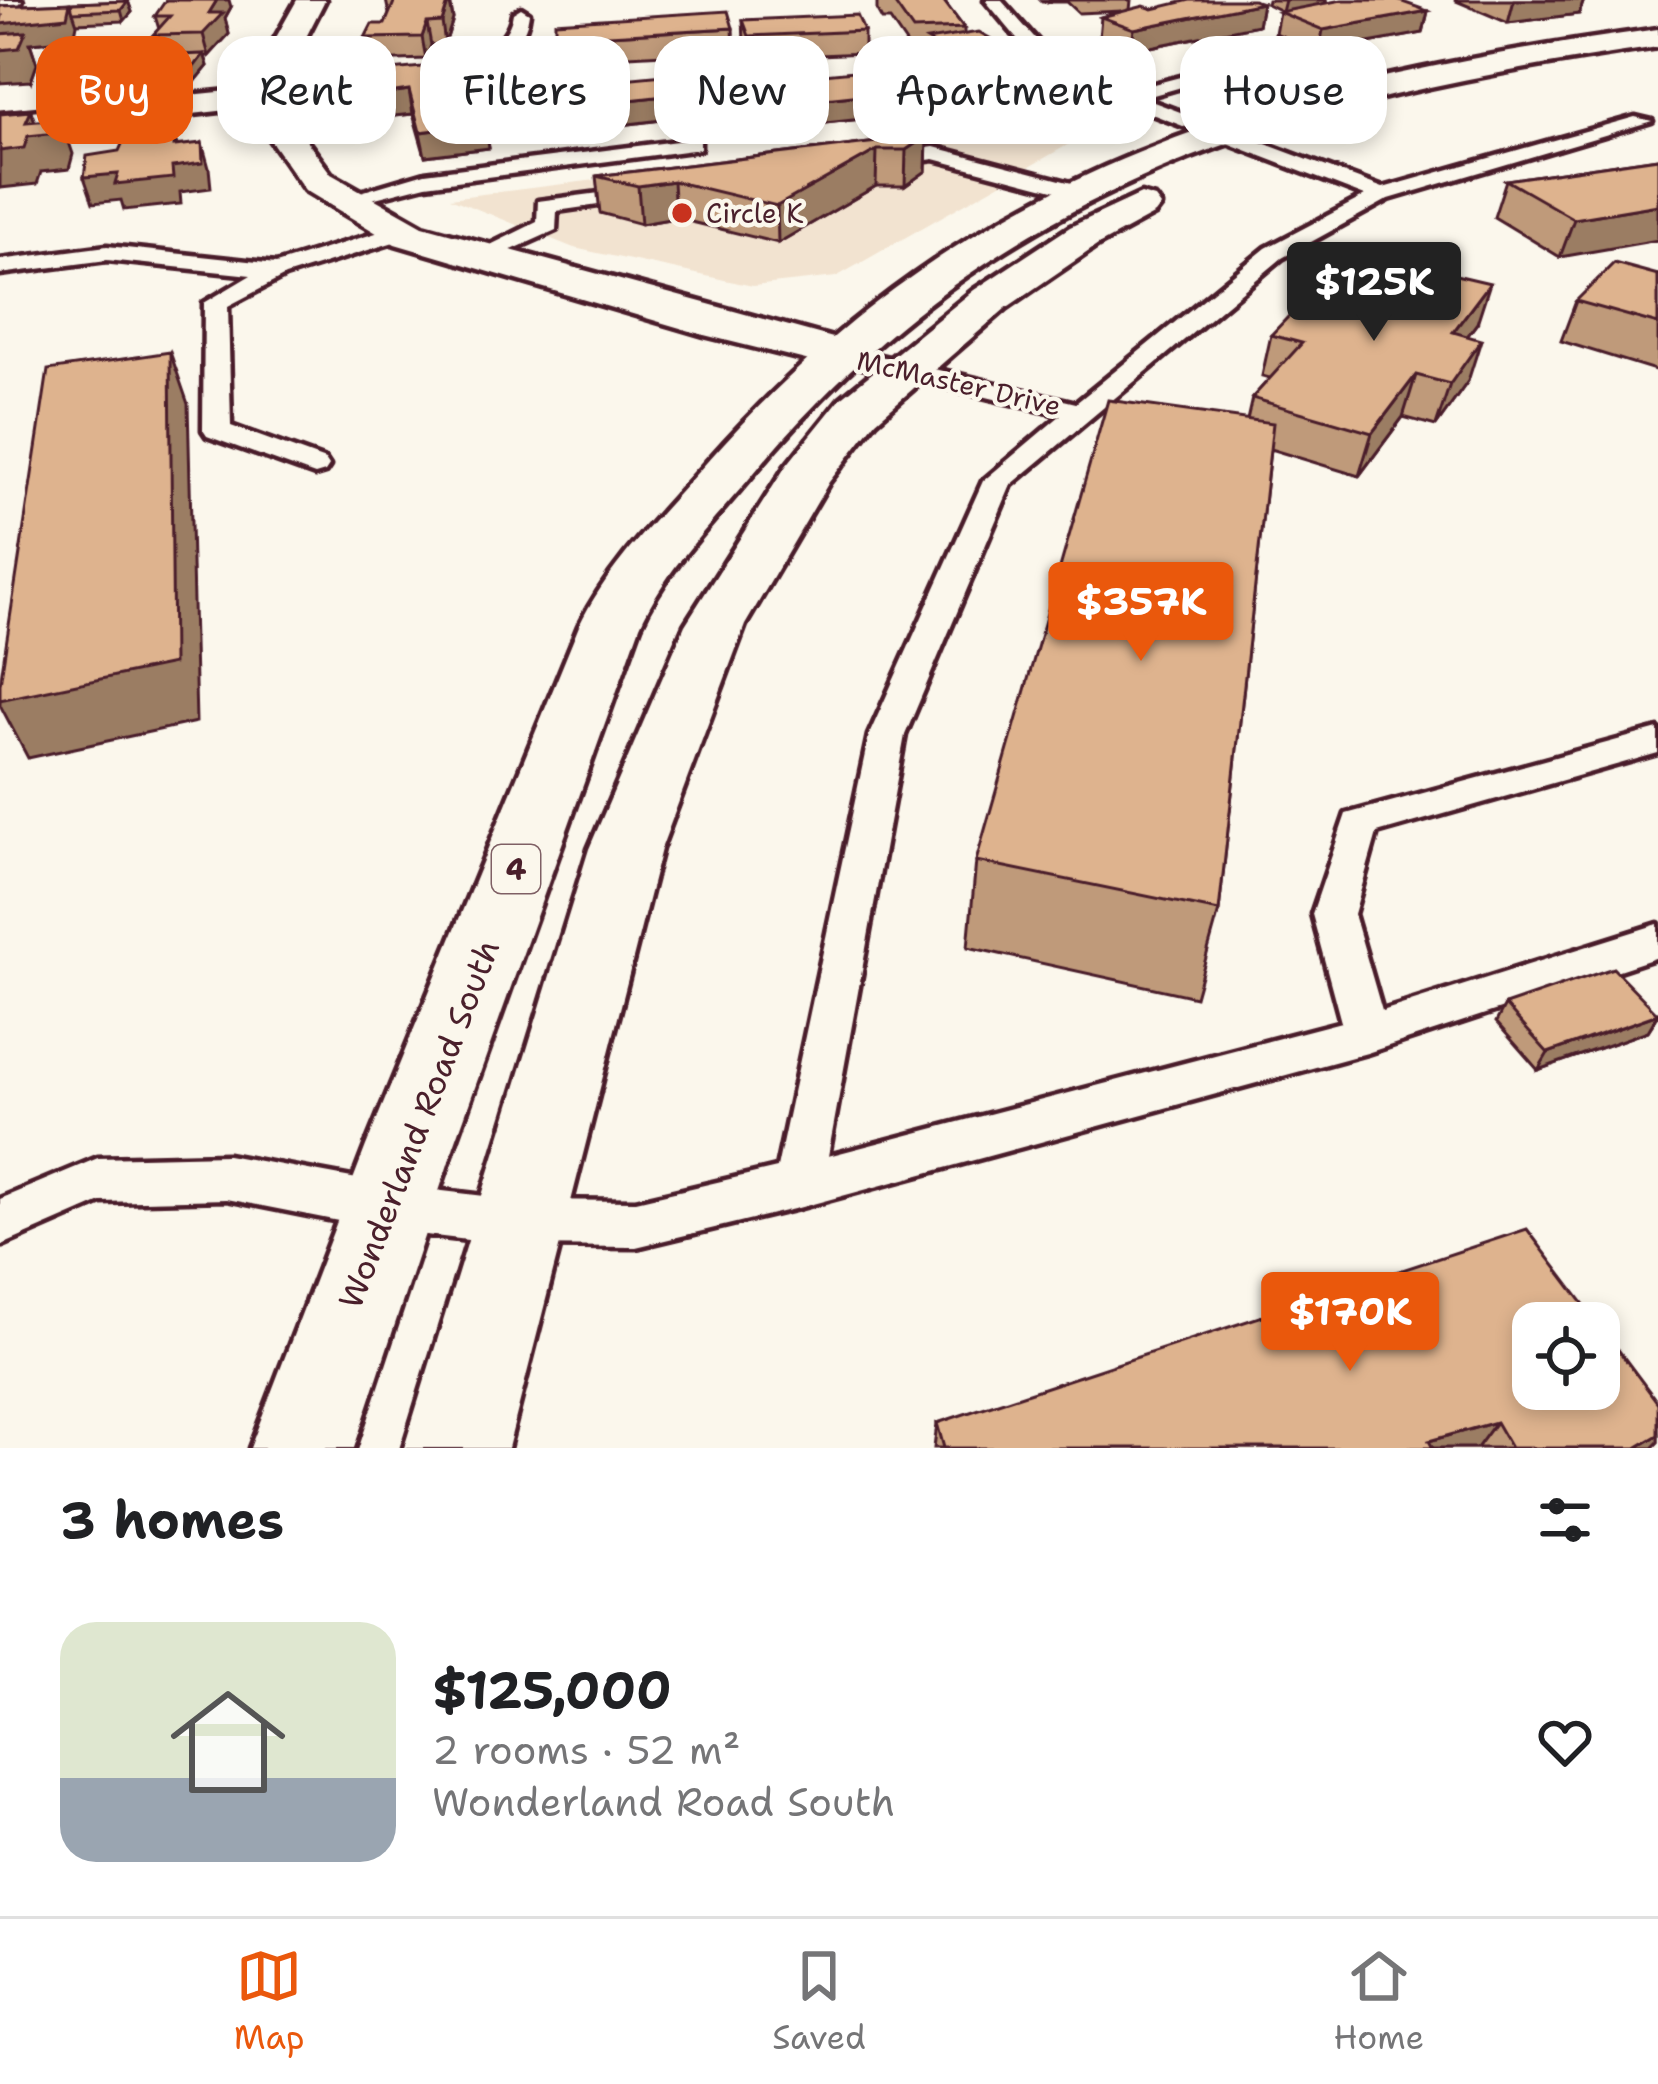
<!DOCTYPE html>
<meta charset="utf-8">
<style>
body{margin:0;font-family:"Shantell Sans",sans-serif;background:#f6f6f6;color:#202124;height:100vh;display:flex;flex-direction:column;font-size:45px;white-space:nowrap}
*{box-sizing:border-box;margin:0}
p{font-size:39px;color:#757577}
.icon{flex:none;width:66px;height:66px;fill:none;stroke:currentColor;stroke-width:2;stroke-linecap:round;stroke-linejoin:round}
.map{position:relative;height:1448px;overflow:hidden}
.drawer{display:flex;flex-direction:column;background:#fff;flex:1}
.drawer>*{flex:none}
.banner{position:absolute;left:36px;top:36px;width:1587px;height:108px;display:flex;gap:24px}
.controls{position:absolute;left:1512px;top:1302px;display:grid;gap:24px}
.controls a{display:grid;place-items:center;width:108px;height:108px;border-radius:24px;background:#fff;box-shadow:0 6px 18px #0003;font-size:60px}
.price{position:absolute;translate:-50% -102px;padding:0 27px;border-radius:12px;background:#ea580c;color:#fff;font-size:39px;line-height:78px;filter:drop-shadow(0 3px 6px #0008)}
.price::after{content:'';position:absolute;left:50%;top:72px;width:36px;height:27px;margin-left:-18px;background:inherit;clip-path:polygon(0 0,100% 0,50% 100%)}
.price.on{background:#222;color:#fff}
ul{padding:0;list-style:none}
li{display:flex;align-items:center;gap:36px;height:300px;padding:0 60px}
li+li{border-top:3px solid #e0e0e0}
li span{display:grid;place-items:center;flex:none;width:336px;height:240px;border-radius:36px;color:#555}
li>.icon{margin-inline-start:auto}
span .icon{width:144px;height:144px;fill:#fffc;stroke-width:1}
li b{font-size:51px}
h2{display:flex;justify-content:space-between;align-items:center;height:144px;padding:0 60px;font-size:51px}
.tag{padding:0 42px;border-radius:36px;background:#fff;box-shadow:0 6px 18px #0003;font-size:42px;line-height:108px}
.tag.on{background:#ea580c;color:#fff}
.tab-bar{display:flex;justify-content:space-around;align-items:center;height:168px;border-top:3px solid #e0e0e0;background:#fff;font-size:33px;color:#757577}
.tab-bar a{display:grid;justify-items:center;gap:6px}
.tab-bar .on{color:#ea580c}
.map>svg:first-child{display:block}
</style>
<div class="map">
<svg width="1658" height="1448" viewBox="0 0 1658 1448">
<rect width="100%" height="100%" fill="#fbf7ec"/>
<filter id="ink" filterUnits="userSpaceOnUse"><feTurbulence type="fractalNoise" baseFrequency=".00833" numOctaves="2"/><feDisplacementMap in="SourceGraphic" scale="24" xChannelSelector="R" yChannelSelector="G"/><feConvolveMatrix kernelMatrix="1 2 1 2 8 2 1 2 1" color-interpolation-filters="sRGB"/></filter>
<g filter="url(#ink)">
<polygon fill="#f2e3d0" points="1120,115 836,277 753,286 574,248 450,198"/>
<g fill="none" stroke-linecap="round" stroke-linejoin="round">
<g stroke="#4a1f2b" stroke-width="9">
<g id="lane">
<polygon points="985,0 1001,0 1043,47 1127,91 1279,51 1279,59 1143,98 1383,188 1635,117 1652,121 1389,199 1282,258 1011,485 905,735 828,1156 1341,1022 1312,914 1346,814 1658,729 1658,753 1377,833 1354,914 1382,1011 1658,924 1658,957 1367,1053 798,1208 636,1247 518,1246 384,1230 227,1199 101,1202 0,1246 0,1199 98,1158 227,1155 384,1184 518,1200 636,1201 777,1168 869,735 983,481 1061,415 829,359 825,354 838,346 1076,403 1266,248 1365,196 1118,101 1031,55"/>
<path d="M521 8 529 13C520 97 333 96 269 103L260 97 269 91C327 85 503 87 513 13Z"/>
<polygon points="693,139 700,141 700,149 426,185 348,205 337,199 425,173"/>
<polygon points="934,147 1087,187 1091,191 1080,197 934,159 879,167 869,161 879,155"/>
<polygon points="646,187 657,193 653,197 557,211 556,230 487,261 471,261 468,256 537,222 538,201"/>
<polygon points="402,225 410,227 410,237 285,276 228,306 231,426 325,460 329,466 325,472 315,475 207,436 203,430 204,303 251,275 107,260 0,274 0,260 107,246 276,264"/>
</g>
</g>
<g stroke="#4a1f2b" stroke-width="9">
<g id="street">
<polygon points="0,0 22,0 18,6 0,10"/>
<polygon points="269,87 281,90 286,97 281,104 0,136 0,114"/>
</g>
</g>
<g stroke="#4a1f2b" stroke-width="9">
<polygon id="secondary" points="297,0 325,0 283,82 289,117 331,174 423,226 855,344 861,354 855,364 838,368 704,335 395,244 305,190 255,118 251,82"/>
</g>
<g stroke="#4a1f2b" stroke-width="9">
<g id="primary">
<path d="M1658 29V47C1295 99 998 179 754 473 714 521 665 569 640 626L454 1146 354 1448H250L366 1146 579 626C609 564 662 513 707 462 973 161 1275 82 1658 29Z"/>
<polygon points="1141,194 1155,198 1161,206 1155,214 1098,245 1006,308 876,421 829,482 745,625 661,849 508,1448 404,1448 589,849 685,625 786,466 840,399 974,290 1070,227"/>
</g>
</g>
<use href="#lane" fill="#fbf7ec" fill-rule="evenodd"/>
<use href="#street" fill="#fbf7ec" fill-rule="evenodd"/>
<use href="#secondary" fill="#fbf7ec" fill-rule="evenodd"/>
<use href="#primary" fill="#fbf7ec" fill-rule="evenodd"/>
</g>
<g fill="#bf9a7a" stroke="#4a1f2b" stroke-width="3">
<polygon points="386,0 450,0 453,19 445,44 431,45 426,59 370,61 365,38 385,24 389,14"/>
<polygon points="877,0 943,0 964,28 964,35 1038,73 1036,97 975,107 952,92 952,79 926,63 926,52 912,52 890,20 882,20 877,11"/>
<polygon points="1040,0 1131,0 1130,10 1262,3 1258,25 1131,51 1099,38 1101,17 1122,11 1079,13 1067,2 1042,2"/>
<polygon points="1268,0 1326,0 1325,3 1428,11 1423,33 1319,52 1275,33 1279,12 1281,11 1267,4"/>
<polygon points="1454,0 1584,0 1579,14 1508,23"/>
<polygon points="128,1 132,12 124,21 76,23 74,39 30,43 37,64 31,81 0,6"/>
<polygon points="231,7 225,18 229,34 209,56 205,56 208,66 194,83 167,85 166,81 150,82 146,70 159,56 153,35 159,29 155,16"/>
<polygon points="743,20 864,31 864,53 750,58 744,42"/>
<polygon points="733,28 734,50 558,60 555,38"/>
<polygon points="113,62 117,73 97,91 59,93 55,81"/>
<polygon points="380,71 450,84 485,124 489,148 425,156 413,114 394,116 385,94"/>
<polygon points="581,83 711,114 596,128 594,122 538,128 529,107 526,84"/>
<polygon points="722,84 927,112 741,132 723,108"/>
<polygon points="927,136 926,171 905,186 876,186 778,243 675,218 641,224 600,213 596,176"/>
<polygon points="1658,158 1560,257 1494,217 1506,180"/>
<polygon points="1658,275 1658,371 1561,341 1576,301"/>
<polygon points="1335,305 1477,323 1467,336 1468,381 1436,426 1403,417 1359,476 1270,449 1219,911 1195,997 968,947 976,861 1247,420 1252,398 1270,378 1262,376 1271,335"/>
<polygon points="1505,1005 1658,1012 1658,1016 1648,1031 1538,1070 1496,1022"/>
<polygon points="1658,1403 1658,1442 1652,1448 934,1448 937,1423"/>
</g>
<g fill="#9b7d63" stroke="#4a1f2b" stroke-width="3">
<polygon points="217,0 229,0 231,7 225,18 229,34 209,56 203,34 209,13"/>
<polygon points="449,0 453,19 445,44 442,22"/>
<polygon points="1285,0 1326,0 1324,7 1282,12"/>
<polygon points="1514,0 1584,0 1579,14 1508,23"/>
<polygon points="128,1 132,12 124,21 121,10"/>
<polygon points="70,3 77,24 74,39 30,43 37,64 31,81 0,83 0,16"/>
<polygon points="1262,3 1258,25 1131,51 1134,29"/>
<polygon points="1428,11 1423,33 1319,52 1323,30"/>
<polygon points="427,23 431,45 426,59 422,37"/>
<polygon points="204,54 208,66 194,83 167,85 163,73"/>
<polygon points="1025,58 1023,76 1038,73 1036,97 975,107 977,83 1013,59"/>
<polygon points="113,62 117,73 97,91 93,79"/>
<polygon points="928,88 927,112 741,132 740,108"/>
<polygon points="409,90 413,114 394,116 389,93"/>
<polygon points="709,91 711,114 596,128 594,104"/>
<polygon points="591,98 594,122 538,128 535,104"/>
<polygon points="31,111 40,135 61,119 73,154 69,169 41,172 37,184 0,188 0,151 28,136 26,122"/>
<polygon points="485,124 489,148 425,156 420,132"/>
<polygon points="174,136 182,160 202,143 209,168 211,188 180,192 181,204 124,210 121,200 93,203 84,177 174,146"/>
<polygon points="927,136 926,171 905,186 906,150"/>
<polygon points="877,150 876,186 778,243 777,206"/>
<polygon points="673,181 675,218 641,224 638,186"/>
<polygon points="1658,205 1658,240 1560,257 1574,219"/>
<polygon points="1490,283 1477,323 1440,373 1453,332"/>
<polygon points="1481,340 1468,381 1436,426 1450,384"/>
<polygon points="170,352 188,404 196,722 28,758 0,705 0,700"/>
<polygon points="1416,375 1403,417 1359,476 1372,433"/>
<polygon points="1658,1014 1648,1031 1538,1070 1548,1053"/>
<polygon points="1496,1422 1477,1448 1424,1448 1429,1441"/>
<polygon points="1658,1435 1658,1442 1652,1448 1636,1448"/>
</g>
<g fill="#deb38e" stroke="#4a1f2b" stroke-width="3">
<polygon points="166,0 217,0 209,13 223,13 203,34 153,35 170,16 155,16"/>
<polygon points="395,0 449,0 442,22 427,23 422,37 365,38 372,24 385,24"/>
<polygon points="892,0 943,0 964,28 913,30"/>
<polygon points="1190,0 1253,0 1262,3 1134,29 1101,17 1144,6 1153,9"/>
<polygon points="1342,0 1397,0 1428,11 1323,30 1279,12"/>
<polygon points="128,1 121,10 73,12 71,5 73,3"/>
<polygon points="70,3 67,17 0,24 2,16 0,16 0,6"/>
<polygon points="728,11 733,28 555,38 555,22"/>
<polygon points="857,15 864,31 749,36 743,20"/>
<polygon points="26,32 19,48 0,50 0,34"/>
<polygon points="979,32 1025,58 1013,59 1038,73 977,83 953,69 971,66 927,40"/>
<polygon points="204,54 191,71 163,73 165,69 146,70 157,56"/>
<polygon points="113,62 93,79 55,81 69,63"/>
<polygon points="443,65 450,84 467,83 485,124 420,132 409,90 389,93 380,71"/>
<polygon points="905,66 928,88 740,108 722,84"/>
<polygon points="695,72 709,91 594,104 591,98 535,104 526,84 577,79 581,83"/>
<polygon points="31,111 26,122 61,119 57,133 28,136 24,148 0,151 0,114"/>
<polygon points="174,136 174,146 202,143 203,163 172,167 173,178 115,184 118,174 84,177 87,156 119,151 123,142"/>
<polygon points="927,136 906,150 877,150 777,206 673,181 638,186 596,176"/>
<polygon points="1658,158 1658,205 1574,219 1506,180"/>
<polygon points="1379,257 1490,283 1453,332 1481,340 1450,384 1416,375 1372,433 1252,398 1302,343 1271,335 1307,297 1335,305"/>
<polygon points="1614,263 1658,275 1658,324 1576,301"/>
<polygon points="170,352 173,664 0,700 0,684 48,370"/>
<polygon points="1108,400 1273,423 1219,911 976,861"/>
<polygon points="1613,968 1658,1014 1548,1053 1505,1005"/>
<polygon points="1527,1229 1598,1323 1533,1323 1533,1389 1599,1389 1599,1324 1658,1403 1658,1435 1636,1448 1511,1448 1496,1422 1429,1441 1433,1448 944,1448 937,1423"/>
</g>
</g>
<circle fill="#c8321e" stroke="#fbf7ec" stroke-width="4.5" cx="682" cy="213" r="12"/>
<g text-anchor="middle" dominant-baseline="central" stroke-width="9" stroke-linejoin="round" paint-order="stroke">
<g font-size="27" fill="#4a1f2b" stroke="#fbf7ec" text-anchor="start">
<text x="706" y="213">Circle K</text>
</g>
<g font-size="27" fill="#4a1f2b" stroke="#fbf7ec">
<text transform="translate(959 383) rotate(13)">McMaster Drive</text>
</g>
<rect fill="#fbf7ec" stroke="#7f6065" stroke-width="3" x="492" y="845" width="48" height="48" rx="9"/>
<g font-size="30" font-weight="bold" fill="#4a1f2b">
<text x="516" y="869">4</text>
</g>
<g font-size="33" fill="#4a1f2b" stroke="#fbf7ec">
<text transform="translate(419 1124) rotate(-69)">Wonderland Road South</text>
</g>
</g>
</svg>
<div class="controls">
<a><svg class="icon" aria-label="locate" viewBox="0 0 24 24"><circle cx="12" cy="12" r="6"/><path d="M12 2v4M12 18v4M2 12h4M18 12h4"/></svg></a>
</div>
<b class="price on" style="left:1374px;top:344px">$125K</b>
<b class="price" style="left:1141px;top:664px">$357K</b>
<b class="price" style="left:1350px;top:1374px">$170K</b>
<div class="banner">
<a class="tag on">Buy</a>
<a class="tag">Rent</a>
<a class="tag">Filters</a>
<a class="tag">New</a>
<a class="tag">Apartment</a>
<a class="tag">House</a>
</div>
</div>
<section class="drawer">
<h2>3 homes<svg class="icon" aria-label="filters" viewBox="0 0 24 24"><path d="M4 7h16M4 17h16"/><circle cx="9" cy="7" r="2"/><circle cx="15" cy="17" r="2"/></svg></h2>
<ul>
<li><span style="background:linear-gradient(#dfe7d0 65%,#9aa5b1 0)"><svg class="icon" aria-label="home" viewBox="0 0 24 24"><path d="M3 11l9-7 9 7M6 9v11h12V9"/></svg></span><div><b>$125,000</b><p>2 rooms · 52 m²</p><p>Wonderland Road South</p></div><svg class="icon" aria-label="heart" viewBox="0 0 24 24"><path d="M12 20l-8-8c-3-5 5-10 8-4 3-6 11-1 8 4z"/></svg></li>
</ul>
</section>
<nav class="tab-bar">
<a class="on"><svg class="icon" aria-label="map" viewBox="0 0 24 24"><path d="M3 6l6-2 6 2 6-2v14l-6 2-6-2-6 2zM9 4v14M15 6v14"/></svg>Map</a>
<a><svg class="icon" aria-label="saved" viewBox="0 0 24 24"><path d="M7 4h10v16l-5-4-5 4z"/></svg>Saved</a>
<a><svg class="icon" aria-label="home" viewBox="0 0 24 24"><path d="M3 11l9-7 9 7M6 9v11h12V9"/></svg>Home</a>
</nav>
